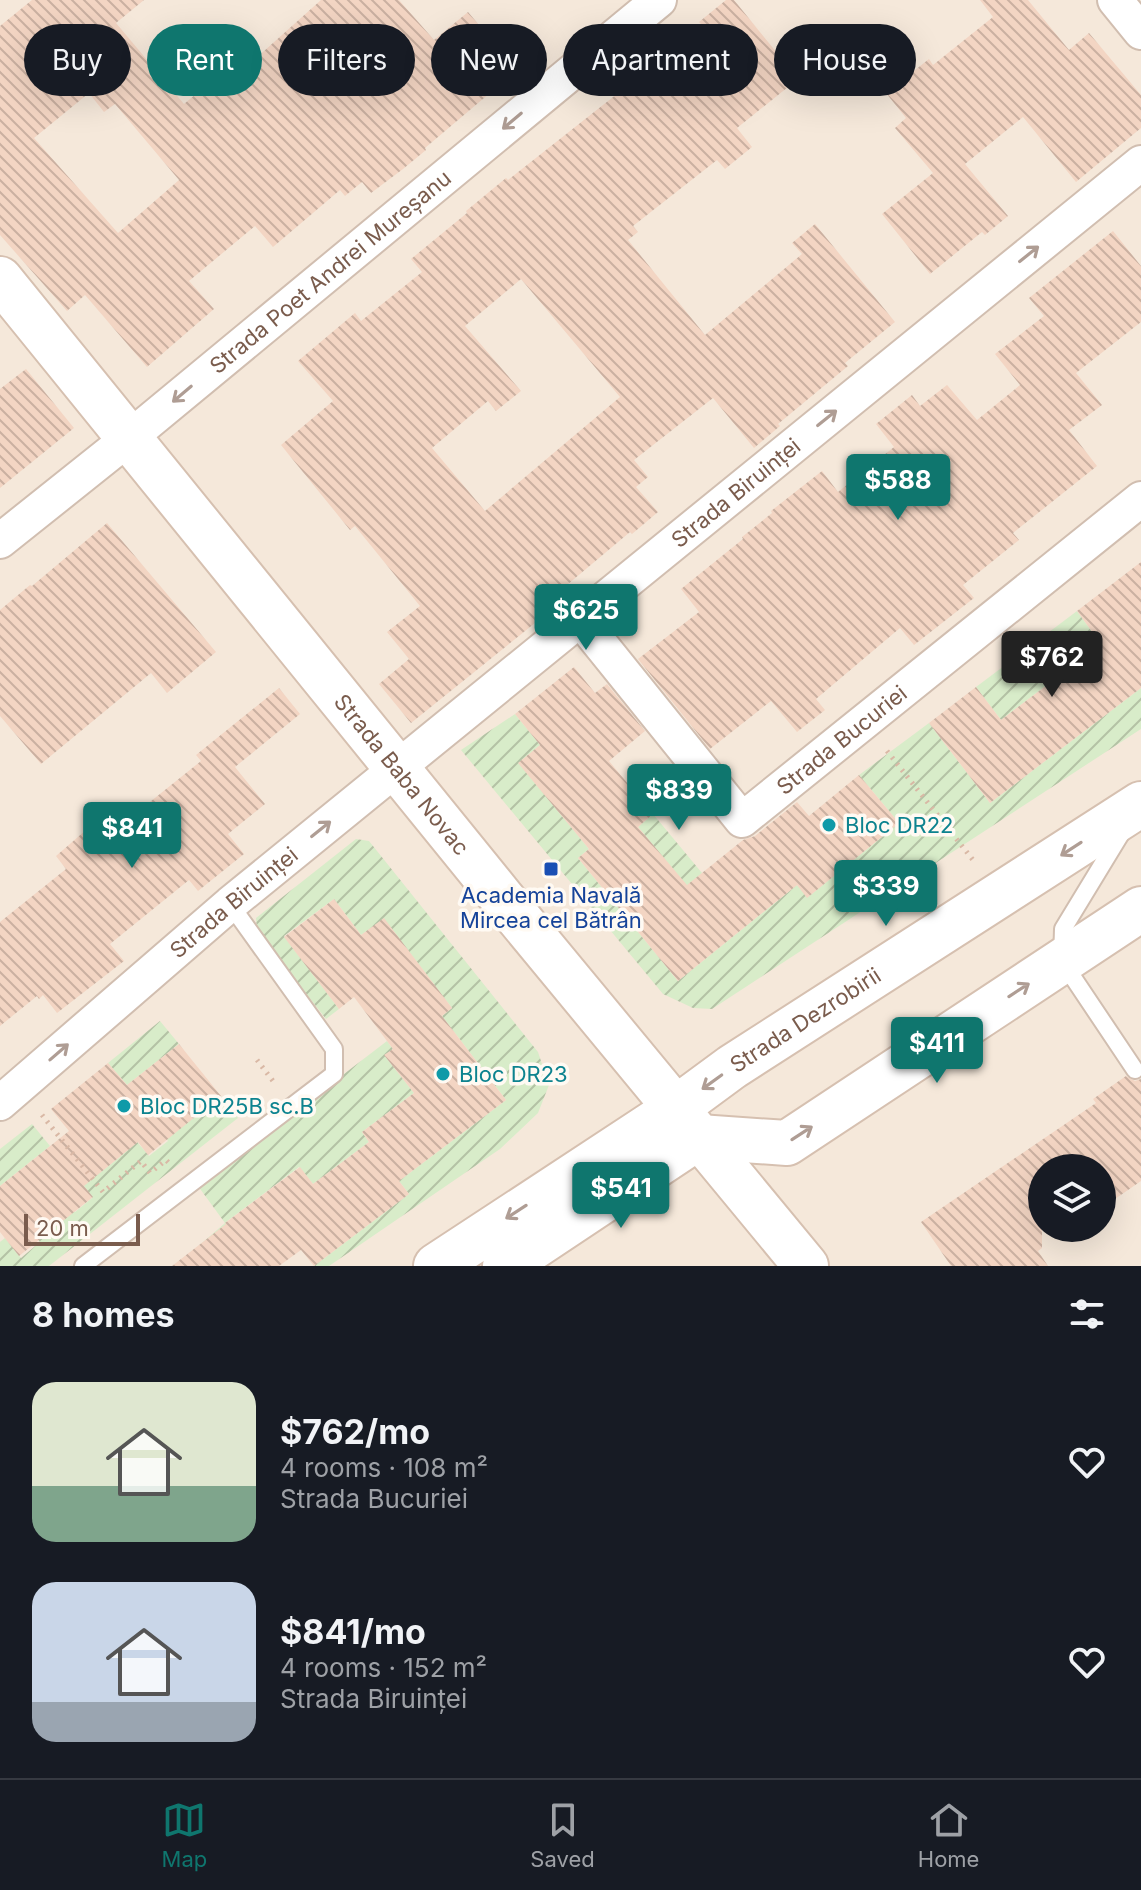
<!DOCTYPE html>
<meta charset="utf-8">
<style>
body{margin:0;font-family:Inter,sans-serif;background:#20242c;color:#f1f3f6;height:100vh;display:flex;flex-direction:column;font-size:30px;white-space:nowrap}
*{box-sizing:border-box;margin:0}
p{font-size:26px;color:#9ea1a6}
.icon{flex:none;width:44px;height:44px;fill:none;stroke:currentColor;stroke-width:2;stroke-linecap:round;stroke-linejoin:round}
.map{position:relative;height:1266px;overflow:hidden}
.sheet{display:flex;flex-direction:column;background:#171b24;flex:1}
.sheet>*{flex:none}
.hud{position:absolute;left:24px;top:24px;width:1094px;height:72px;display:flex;gap:16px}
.buttons{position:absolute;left:1028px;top:1154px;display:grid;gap:16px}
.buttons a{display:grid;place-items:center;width:88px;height:88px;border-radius:50%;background:#171b24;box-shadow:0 8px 32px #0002;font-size:40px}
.scale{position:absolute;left:24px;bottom:20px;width:116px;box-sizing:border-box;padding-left:8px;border:4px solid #7a5c4d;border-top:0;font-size:22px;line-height:28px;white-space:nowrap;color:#7a5c4d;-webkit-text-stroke:6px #fffaf3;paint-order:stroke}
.price{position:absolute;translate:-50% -68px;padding:0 18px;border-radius:8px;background:#0f766e;color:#fff;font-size:26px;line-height:52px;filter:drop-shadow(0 2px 4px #0008)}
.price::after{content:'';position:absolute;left:50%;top:48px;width:24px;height:18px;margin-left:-12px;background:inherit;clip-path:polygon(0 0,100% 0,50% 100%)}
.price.current{background:#222;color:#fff}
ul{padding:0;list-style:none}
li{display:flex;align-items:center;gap:24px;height:200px;padding:0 32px}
li span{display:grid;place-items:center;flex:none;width:224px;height:160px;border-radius:24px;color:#555}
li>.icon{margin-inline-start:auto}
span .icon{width:96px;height:96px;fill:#fffc;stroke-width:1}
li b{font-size:34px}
h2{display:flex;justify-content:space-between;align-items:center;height:96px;padding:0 32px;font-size:34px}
.tag{padding:0 28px;border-radius:36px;background:#171b24;box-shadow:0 8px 32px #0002;font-size:28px;line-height:72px}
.tag.current{background:#0f766e;color:#fff}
.tab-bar{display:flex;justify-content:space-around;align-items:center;height:112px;border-top:2px solid #363941;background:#171b24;font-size:22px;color:#9ea1a6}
.tab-bar a{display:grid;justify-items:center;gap:4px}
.tab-bar .current{color:#0f766e}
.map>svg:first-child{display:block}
</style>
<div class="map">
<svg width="1141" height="1266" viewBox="0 0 1141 1266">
<defs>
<pattern id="garden-furrows" width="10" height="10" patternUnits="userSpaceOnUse" patternTransform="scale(2)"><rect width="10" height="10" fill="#d8ecc9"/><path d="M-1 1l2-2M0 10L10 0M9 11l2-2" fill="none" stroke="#b4c2a5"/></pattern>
<pattern id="building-back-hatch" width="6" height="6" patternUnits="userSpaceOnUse" patternTransform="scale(2)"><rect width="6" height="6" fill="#f3d5c3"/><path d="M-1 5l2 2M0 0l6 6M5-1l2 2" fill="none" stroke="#cab0a1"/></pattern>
</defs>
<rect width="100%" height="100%" fill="#fdf6ec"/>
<path fill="#f5e8da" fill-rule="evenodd" d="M0 0H1141V1266H0ZM1042 1168H1102V1228H1042Z"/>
<g fill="url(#garden-furrows)">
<polygon points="1077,611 1101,644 1001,720 976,687"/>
<polygon points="1141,688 1141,729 712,1009 693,1008 663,994 461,750 515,714 540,745 519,763 589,849 578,858 678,981 797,885 808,897 899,823 859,775 929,723 990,803"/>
<polygon points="653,814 702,873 687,886 638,827"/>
<polygon points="356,839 369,841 538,1052 549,1085 538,1113 500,1149 329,1266 314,1266 409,1194 399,1181 506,1100 442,1016 452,1008 384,919 361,935 334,899 284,936 339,1009 326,1019 257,931 256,918"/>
<polygon points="160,1021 179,1044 127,1085 108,1063"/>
<polygon points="387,1041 393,1049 385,1056 414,1093 362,1132 369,1142 313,1184 299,1167 226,1222 258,1266 195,1249 225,1223 198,1186"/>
<polygon points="221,1096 238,1118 49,1266 0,1266 0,1242 5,1238 21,1258 40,1242 33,1233 69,1204 75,1212 92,1198 70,1170 102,1171 120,1157 116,1150 133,1137 149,1156 168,1141 161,1132"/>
<polygon points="32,1124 50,1146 0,1186 0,1149"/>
</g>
<g fill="url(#building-back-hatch)" fill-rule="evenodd">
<path d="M32 0H144L116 23 184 104 238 59 245 68 321 0H399L434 40 468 12 517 70 425 148 426 150 403 169 371 193 362 182 345 196 340 190 273 247 255 226 189 281 214 309 147 367 85 295 67 311 0 235V26ZM89 93 104 112 115 104 179 180 118 233 34 138Z"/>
<path d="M726 0H734L798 79 737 128 752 147 725 169 717 160 633 226 638 232 628 240 705 335 802 254 792 243 815 224 895 322 845 363 848 366 778 424 780 426 754 448 713 398 634 460 648 477 636 487 658 512 632 534 630 532 555 595 561 602 411 723 379 684 409 659 387 632 420 606 355 526 350 530 281 445 333 401 298 361 355 313 361 321 422 272 411 259 467 213 466 211 506 178 508 180 703 26 699 22ZM521 279 620 397 485 511 432 448 488 401 496 411 521 391 465 326Z"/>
<polygon points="980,0 1028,0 1069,50 1089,33 1141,95 1141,128 1076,182 1023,117 965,164 1008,216 985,235 982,232 930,274 882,214 933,173 895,128 906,118 886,93 929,59 933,65 993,17"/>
<polygon points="1113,231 1141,266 1141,322 1076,373 1102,405 1069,430 1097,466 1013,533 1019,540 963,585 974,598 914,645 900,628 816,699 825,710 797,732 771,701 710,749 638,659 699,612 681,589 743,539 742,537 772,513 771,511 822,471 838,492 894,447 876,424 912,395 920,406 947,385 977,420 1020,385 995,354 1044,316 1029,298"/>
<polygon points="26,369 74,428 0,488 0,389"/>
<polygon points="107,523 216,652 167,693 151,673 41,764 0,716 0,610 30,585 32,586"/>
<polygon points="1141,562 1141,688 990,803 929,723 976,687 1001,720 1101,644 1077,611"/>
<polygon points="574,667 595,693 607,684 645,731 609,761 653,814 638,827 687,885 743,840 755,836 797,802 809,816 859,775 899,823 807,898 797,885 678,981 578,858 589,849 518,763 540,745 515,714"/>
<polygon points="279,688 300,714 235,767 265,804 228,834 244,854 198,891 189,880 110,944 124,961 57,1013 43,995 39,999 37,996 0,1026 0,922 66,869 56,856 86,830 114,808 125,822 201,761 196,755"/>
<polygon points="334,899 361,935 384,918 452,1008 442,1016 506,1100 399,1181 409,1194 314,1266 301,1250 279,1266 172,1266 226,1224 225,1223 300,1167 313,1184 369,1142 362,1132 414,1093 384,1055 393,1049 354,997 339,1009 284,937"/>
<polygon points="179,1044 221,1096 148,1155 138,1142 84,1186 93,1197 19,1256 0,1232 0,1186 69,1131 51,1109 108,1063 127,1085"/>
<polygon points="1126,1076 1135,1081 1141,1079 1141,1181 1102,1208 1102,1168 1042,1168 1042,1248 1038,1251 1048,1266 951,1266 921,1222 1096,1103 1093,1099"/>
</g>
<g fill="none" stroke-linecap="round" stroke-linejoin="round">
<g stroke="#d1beb0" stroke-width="20">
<g id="lane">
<polyline points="1122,832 1063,929 1062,961 1135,1070"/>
<polyline points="83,1266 334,1074 334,1049 230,904"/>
</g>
</g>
<g stroke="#d1beb0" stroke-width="38">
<g id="street">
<polyline points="1115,0 1141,32"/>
<path id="s1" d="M0 541 129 438 659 0"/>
<path id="s2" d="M580 619 742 820 1141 499"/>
<path id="s3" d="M0 1103 230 904 1141 163"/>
</g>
</g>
<g stroke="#d6c0b0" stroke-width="48">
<g id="secondary">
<path id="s4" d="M0 279 502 898 806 1266"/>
<polyline points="699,1137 787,1143 1141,909"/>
<path id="s5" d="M436 1266 675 1109 732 1067 1141 804"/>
<polyline points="505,1266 699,1137"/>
</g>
</g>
<g stroke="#d9b8a5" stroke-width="5" stroke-dasharray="2 6" stroke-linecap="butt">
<polyline points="887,751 973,860"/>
<polyline points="257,1060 276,1085"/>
<polyline points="42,1115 103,1192 141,1161 150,1173 166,1160 172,1166"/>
</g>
<use href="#lane" stroke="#fff" stroke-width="16"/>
<use href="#street" stroke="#fff" stroke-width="34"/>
<use href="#secondary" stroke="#fff" stroke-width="44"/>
</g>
<defs><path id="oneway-shaft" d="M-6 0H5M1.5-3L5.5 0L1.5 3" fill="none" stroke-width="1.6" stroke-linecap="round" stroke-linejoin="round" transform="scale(2)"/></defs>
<g stroke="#af9d94">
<use href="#oneway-shaft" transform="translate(512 121) rotate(140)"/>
<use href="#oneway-shaft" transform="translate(1029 254) rotate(-39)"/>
<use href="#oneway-shaft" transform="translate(182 394) rotate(140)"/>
<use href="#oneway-shaft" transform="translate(827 418) rotate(-39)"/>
<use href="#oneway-shaft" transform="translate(321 829) rotate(-39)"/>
<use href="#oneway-shaft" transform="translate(1071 849) rotate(147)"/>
<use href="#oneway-shaft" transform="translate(1019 990) rotate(-33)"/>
<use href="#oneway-shaft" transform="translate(59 1052) rotate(-41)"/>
<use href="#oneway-shaft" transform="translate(712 1082) rotate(144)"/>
<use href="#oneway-shaft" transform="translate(802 1133) rotate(-33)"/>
<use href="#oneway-shaft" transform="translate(516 1212) rotate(147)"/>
</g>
<g fill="#0f9aa8" stroke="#fffaf3" stroke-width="3">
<circle cx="829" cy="825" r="8"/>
<circle cx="443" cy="1074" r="8"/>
<circle cx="124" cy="1106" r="8"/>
</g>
<rect fill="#1a4fb4" stroke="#fffaf3" stroke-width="3" x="543" y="861" width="16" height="16" rx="4"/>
<g text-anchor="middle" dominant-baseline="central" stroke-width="7" stroke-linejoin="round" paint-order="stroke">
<g font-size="22" fill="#7a5c4d" stroke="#fffaf3">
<text stroke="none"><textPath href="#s1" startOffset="426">Strada Poet Andrei Mureșanu</textPath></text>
<text stroke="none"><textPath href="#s3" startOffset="956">Strada Biruinței</textPath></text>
<text stroke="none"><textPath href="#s2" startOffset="386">Strada Bucuriei</textPath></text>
<text stroke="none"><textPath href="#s4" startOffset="638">Strada Baba Novac</textPath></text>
<text stroke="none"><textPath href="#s3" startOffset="308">Strada Biruinței</textPath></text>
<text stroke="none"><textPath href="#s5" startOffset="444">Strada Dezrobirii</textPath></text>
</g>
<g font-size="22" fill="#0d838f" stroke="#fffaf3" text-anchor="start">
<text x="845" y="825">Bloc DR22</text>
<text x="459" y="1074">Bloc DR23</text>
<text x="140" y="1106">Bloc DR25B sc.B</text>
</g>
<g font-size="22" fill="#164399" stroke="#fffaf3">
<text x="551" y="895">Academia Navală<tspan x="551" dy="25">Mircea cel Bătrân</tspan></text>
</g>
</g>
</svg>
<div class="buttons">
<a><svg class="icon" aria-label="layers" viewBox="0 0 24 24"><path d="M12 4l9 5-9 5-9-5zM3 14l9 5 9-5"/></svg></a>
</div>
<div class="scale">20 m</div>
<b class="price" style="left:898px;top:522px">$588</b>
<b class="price" style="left:586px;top:652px">$625</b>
<b class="price current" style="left:1052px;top:699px">$762</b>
<b class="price" style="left:679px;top:832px">$839</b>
<b class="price" style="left:132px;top:870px">$841</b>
<b class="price" style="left:886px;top:928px">$339</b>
<b class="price" style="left:937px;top:1085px">$411</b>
<b class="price" style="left:621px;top:1230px">$541</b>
<div class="hud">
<a class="tag">Buy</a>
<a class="tag current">Rent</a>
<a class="tag">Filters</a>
<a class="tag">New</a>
<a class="tag">Apartment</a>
<a class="tag">House</a>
</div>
</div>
<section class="sheet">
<h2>8 homes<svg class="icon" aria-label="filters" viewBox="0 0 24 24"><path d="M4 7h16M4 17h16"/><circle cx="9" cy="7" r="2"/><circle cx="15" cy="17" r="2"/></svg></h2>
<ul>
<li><span style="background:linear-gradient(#dfe7d0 65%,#7fa58c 0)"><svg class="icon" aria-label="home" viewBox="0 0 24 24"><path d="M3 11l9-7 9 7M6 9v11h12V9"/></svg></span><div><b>$762/mo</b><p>4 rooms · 108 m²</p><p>Strada Bucuriei</p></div><svg class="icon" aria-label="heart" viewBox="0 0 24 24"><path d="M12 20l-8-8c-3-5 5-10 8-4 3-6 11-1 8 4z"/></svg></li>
<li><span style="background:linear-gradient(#c9d6e8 75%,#9aa5b1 0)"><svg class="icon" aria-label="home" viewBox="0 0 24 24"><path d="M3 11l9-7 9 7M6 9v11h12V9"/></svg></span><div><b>$841/mo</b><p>4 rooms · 152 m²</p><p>Strada Biruinței</p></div><svg class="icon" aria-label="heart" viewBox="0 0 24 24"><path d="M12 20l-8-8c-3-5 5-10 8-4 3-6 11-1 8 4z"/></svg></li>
</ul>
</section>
<nav class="tab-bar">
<a class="current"><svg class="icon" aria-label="map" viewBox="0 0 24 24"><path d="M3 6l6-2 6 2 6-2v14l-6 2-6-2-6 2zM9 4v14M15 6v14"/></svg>Map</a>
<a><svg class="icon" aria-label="saved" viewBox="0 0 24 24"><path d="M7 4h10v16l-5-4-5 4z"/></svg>Saved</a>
<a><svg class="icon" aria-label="home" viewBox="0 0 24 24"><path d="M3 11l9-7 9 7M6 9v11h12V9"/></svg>Home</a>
</nav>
